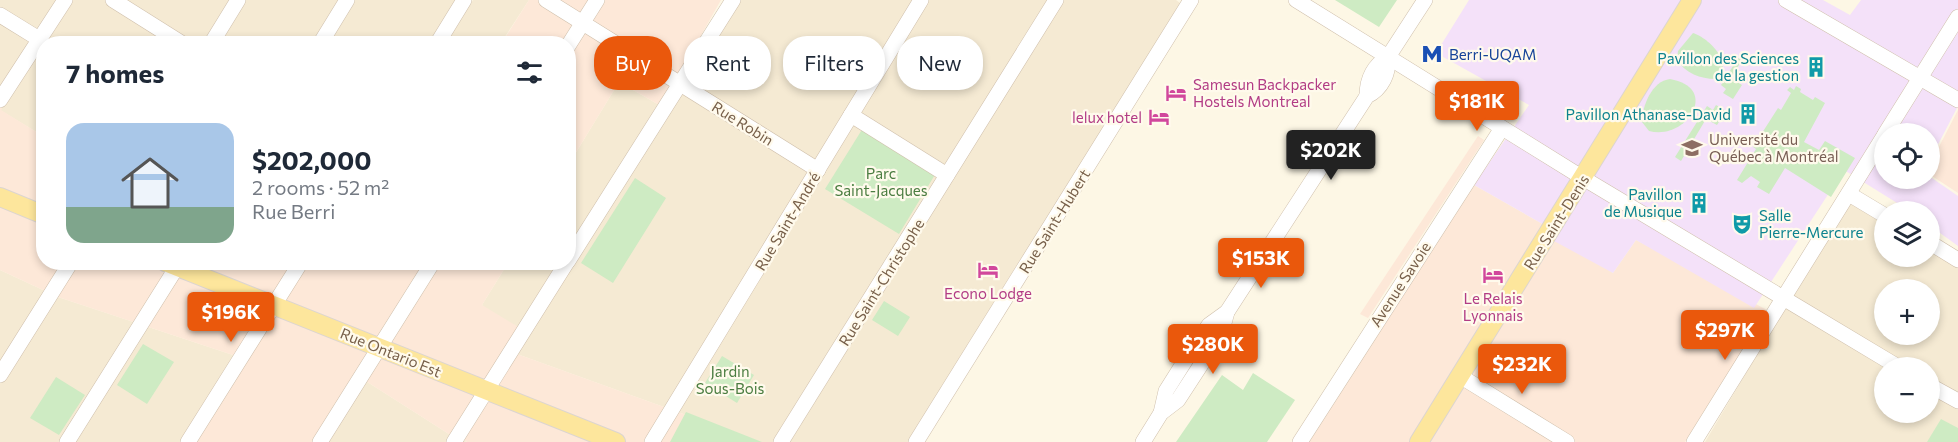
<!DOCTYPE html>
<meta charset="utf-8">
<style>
body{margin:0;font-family:Commissioner,sans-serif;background:#f2f2f3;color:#1f2937;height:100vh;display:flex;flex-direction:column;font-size:22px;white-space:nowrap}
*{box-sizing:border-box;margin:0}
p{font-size:20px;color:#747a83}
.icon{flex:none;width:33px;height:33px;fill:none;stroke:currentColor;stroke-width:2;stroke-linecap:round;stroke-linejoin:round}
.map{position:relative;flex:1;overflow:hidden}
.details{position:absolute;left:36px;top:36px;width:540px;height:234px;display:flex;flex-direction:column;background:#fff;border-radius:24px;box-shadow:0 3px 9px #0003}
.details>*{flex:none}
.top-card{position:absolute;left:594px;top:36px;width:570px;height:54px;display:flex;gap:12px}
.controls{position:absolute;left:1874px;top:123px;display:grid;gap:12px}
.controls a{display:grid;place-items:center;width:66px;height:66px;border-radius:50%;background:#fff;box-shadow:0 3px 9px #0003;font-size:30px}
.price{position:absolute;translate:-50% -51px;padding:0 14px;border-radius:6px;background:#ea580c;color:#fff;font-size:20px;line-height:39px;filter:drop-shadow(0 2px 3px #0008)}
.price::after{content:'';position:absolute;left:50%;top:36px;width:18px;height:14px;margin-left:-9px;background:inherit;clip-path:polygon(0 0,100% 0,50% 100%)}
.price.current{background:#222;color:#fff}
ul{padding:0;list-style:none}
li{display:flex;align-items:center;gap:18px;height:150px;padding:0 30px}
li span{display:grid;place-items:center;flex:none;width:168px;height:120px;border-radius:18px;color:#555}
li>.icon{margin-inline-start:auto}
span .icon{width:72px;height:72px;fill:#fffc;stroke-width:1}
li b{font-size:26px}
h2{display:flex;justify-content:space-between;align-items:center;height:72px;padding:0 30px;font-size:26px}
.tag{padding:0 21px;border-radius:24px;background:#fff;box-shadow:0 3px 9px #0003;font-size:21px;line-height:54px}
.tag.current{background:#ea580c;color:#fff}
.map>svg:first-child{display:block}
</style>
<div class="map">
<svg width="1958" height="442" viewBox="0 0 1958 442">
<rect width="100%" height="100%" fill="#fdf7e5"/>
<g fill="#f5ead3" fill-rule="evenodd">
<polygon points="0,0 460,0 433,43 44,44 43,136 0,110"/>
<polygon points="473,0 529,0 501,43 445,44"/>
<polygon points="740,0 1176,0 1180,3 909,442 761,442 517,354 482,305 508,263 568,262 569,164 619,82 661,106"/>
<path d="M1844 201 1884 218V256H1929V243L1958 260V442H1705L1801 281ZM1884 290H1929V334H1884ZM1884 368H1929V412H1884Z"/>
<polygon points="0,270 58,297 239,357 194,442 0,442"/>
<polygon points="361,378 452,436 467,442 320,442"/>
</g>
<g fill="#fde8d8">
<polygon points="529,0 721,0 661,106 619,82 569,164 568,44 501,44"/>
<polygon points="0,94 7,99 1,110 43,136 44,262 294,262 239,357 58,297 0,270"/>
<polygon points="1958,110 1958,193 1929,174 1929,166"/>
<polygon points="1478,136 1484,140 1368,318 1360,314"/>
<polygon points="1474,185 1546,226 1613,273 1636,240 1767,310 1685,442 1309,442"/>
<polygon points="301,263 508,263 482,305 520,328 452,436 361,378 320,442 194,442"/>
<polygon points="517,354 761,442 467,442 464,440"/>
</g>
<polygon fill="#f4e1f9" points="1469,0 1823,0 1850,15 1861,0 1958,0 1958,106 1929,162 1929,134 1884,134 1884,178 1929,178 1929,176 1958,196 1958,246 1929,225 1929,212 1910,211 1844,170 1754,308 1636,240 1613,273 1554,241 1546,226 1474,185 1529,105 1436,53"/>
<g fill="#ceebc3">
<polygon points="1335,0 1397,0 1379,27"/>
<path d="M1693 33C1709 38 1736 65 1715 79 1701 79 1685 73 1677 60L1678 51Z"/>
<polygon points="1738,58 1742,60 1731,78 1742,85 1733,99 1723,93 1726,89 1721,85"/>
<path d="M1670 79C1721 88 1686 141 1649 131L1642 122C1642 106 1652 81 1670 79Z"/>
<polygon points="1796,86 1801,89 1800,92 1813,100 1815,97 1825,103 1804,142 1819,150 1825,141 1855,158 1831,197 1785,168 1769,194 1757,187 1760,182 1751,176 1742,183 1737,180 1756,149 1753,147 1778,108 1781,110 1791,93 1787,90 1790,87 1794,90"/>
<polygon points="1716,105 1726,111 1717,125 1706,119 1681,161 1675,157 1707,106 1713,110"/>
<polygon points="863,128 936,173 899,234 825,189"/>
<polygon points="635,178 666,198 613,283 581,263"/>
<polygon points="884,301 910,317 898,336 872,320"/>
<polygon points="143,344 174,362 147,404 117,385"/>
<polygon points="722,356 754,375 737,403 705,383"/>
<polygon points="1253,373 1295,400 1267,442 1176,442 1222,375 1243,390"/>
<polygon points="56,377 85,395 59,435 30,418"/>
<polygon points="686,412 762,442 670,442"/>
<polygon points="1941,419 1958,428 1958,442 1927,442"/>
</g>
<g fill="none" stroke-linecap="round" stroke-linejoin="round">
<g stroke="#cfbfab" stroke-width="16">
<g id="minor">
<polyline points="113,0 183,44"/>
<polyline points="546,0 818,170"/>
<polyline points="1296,0 1583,178 1900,368"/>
<polyline points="1786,0 1958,100"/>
<polyline points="0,15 39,39"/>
<polyline points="211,44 238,0"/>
<polyline points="320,44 347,0"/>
<polyline points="437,44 464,0"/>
<polyline points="568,46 597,0"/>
<path d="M1367 96C1367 79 1373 66 1388 57L1425 0"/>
<polyline points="0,100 65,0"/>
<polyline points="851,115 947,175"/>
<polyline points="1885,134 1958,17"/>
<polyline points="1849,194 1884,215"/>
<polyline points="1929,242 1958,260"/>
<polyline points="568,261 733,0"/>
<polyline points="0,375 71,262"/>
<polyline points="1460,376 1567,442"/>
<polyline points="1929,385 1958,401"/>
<polyline points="1161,413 1166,391 1188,356 1209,325 1227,312"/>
<polyline points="67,442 180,262"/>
<polyline points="188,442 301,262"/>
<polyline points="320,442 433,262"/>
<polyline points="454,442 567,262"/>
<polyline points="652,442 921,0"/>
<polyline points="781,442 1056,0"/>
<polyline points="916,442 1191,0"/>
<path d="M1143 442 1161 413 1178 400 1221 334 1227 312 1367 96C1382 89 1389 73 1388 57"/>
<polyline points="1300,442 1502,128"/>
<polyline points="1694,442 1884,136"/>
</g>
</g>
<g stroke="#dcd5d0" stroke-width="20">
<g id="major">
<polyline points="0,197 44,215"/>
<polyline points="165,262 616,442"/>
<polyline points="1419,442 1692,0"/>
</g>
</g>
<use href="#minor" stroke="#fff" stroke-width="15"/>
<use href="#major" stroke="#fde69c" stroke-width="18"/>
</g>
<defs>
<g id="metro-bare" transform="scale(1.62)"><path d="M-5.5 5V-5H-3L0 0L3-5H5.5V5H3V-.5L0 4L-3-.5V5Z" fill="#1a4fb4" stroke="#fffaec" stroke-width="2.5" paint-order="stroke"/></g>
<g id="building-bare" transform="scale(1.62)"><path d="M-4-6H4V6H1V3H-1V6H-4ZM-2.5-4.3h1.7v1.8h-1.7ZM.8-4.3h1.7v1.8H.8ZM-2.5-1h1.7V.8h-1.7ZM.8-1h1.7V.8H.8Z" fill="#0f9aa8" stroke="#fffaec" stroke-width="2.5" paint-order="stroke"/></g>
<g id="hotel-bare" transform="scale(1.62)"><path d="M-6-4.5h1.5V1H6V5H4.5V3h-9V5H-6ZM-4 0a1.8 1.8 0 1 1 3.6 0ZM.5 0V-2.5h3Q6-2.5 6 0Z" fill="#d1479c" stroke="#fffaec" stroke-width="2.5" paint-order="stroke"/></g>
<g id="university-bare" transform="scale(1.62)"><path d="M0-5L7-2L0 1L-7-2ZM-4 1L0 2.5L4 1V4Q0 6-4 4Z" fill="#8d6e63" stroke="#fffaec" stroke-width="2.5" paint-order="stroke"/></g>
<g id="theatre-bare" transform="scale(1.62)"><path d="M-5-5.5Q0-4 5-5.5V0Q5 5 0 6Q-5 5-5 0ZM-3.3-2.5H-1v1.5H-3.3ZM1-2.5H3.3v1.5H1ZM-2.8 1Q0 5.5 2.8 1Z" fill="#0f9aa8" stroke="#fffaec" stroke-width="2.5" paint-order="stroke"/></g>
</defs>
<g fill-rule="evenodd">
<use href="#metro-bare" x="1432" y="54"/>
<use href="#building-bare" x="1816" y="67"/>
<use href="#hotel-bare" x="1176" y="93"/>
<use href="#building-bare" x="1748" y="114"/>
<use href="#hotel-bare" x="1159" y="117"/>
<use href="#university-bare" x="1692" y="148"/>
<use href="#building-bare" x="1699" y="203"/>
<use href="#theatre-bare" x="1742" y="224"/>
<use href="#hotel-bare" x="988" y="270"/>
<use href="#hotel-bare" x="1493" y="275"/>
</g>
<g text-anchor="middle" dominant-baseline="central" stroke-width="4.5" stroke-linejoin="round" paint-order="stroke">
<g font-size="15" fill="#164399" stroke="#fffaec" text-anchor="start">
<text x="1449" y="54">Berri-UQAM</text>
</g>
<g font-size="15" fill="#0d838f" stroke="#fffaec" text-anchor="end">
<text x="1799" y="58">Pavillon des Sciences<tspan x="1799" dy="17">de la gestion</tspan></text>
<text x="1731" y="114">Pavillon Athanase-David</text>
<text x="1682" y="194">Pavillon<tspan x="1682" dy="17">de Musique</tspan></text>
<text x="1759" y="215" text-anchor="start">Salle<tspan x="1759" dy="17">Pierre-Mercure</tspan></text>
</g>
<g font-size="15" fill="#b23c85" stroke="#fffaec">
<text x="1193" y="84" text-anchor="start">Samesun Backpacker<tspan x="1193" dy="17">Hostels Montreal</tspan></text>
<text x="1142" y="117" text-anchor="end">lelux hotel</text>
<text x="988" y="293">Econo Lodge</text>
<text x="1493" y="298">Le Relais<tspan x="1493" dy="17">Lyonnais</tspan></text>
</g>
<g font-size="15" fill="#775f49" stroke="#fffaec">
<text transform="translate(743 123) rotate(32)">Rue Robin</text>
<text transform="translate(787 221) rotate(-59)">Rue Saint-André</text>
<text transform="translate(1054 221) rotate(-58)">Rue Saint-Hubert</text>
<text transform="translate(1556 222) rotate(-58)">Rue Saint-Denis</text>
<text transform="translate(881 282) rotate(-58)">Rue Saint-Christophe</text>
<text transform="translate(1400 284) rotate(-57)">Avenue Savoie</text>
<text transform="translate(391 352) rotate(22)">Rue Ontario Est</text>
</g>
<g font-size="15" fill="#785e54" stroke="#fffaec" text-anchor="start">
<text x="1709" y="139">Université du<tspan x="1709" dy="17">Québec à Montréal</tspan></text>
</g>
<g font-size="15" fill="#4b7d41" stroke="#fffaec">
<text x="881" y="173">Parc<tspan x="881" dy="17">Saint-Jacques</tspan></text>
<text x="730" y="371">Jardin<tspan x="730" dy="17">Sous-Bois</tspan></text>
</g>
</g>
</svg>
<div class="controls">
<a><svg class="icon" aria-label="locate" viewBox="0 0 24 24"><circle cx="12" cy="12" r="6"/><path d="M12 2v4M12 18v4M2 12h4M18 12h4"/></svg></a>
<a><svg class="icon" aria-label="layers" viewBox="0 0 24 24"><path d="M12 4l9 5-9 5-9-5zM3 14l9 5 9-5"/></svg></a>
<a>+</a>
<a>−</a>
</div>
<b class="price" style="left:1477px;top:132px">$181K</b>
<b class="price current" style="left:1331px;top:181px">$202K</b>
<b class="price" style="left:1261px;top:289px">$153K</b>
<b class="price" style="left:231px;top:343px">$196K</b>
<b class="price" style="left:1725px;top:361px">$297K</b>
<b class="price" style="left:1213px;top:375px">$280K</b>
<b class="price" style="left:1522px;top:395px">$232K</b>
<div class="top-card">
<a class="tag current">Buy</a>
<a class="tag">Rent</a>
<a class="tag">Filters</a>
<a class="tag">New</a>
</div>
<section class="details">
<h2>7 homes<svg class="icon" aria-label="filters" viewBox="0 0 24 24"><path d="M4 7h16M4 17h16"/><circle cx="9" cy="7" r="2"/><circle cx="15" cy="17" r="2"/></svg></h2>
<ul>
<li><span style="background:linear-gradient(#a9c7e8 70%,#7fa58c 0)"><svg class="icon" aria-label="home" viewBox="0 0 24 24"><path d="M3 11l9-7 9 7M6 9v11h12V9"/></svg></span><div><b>$202,000</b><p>2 rooms · 52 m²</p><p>Rue Berri</p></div></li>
</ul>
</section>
</div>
